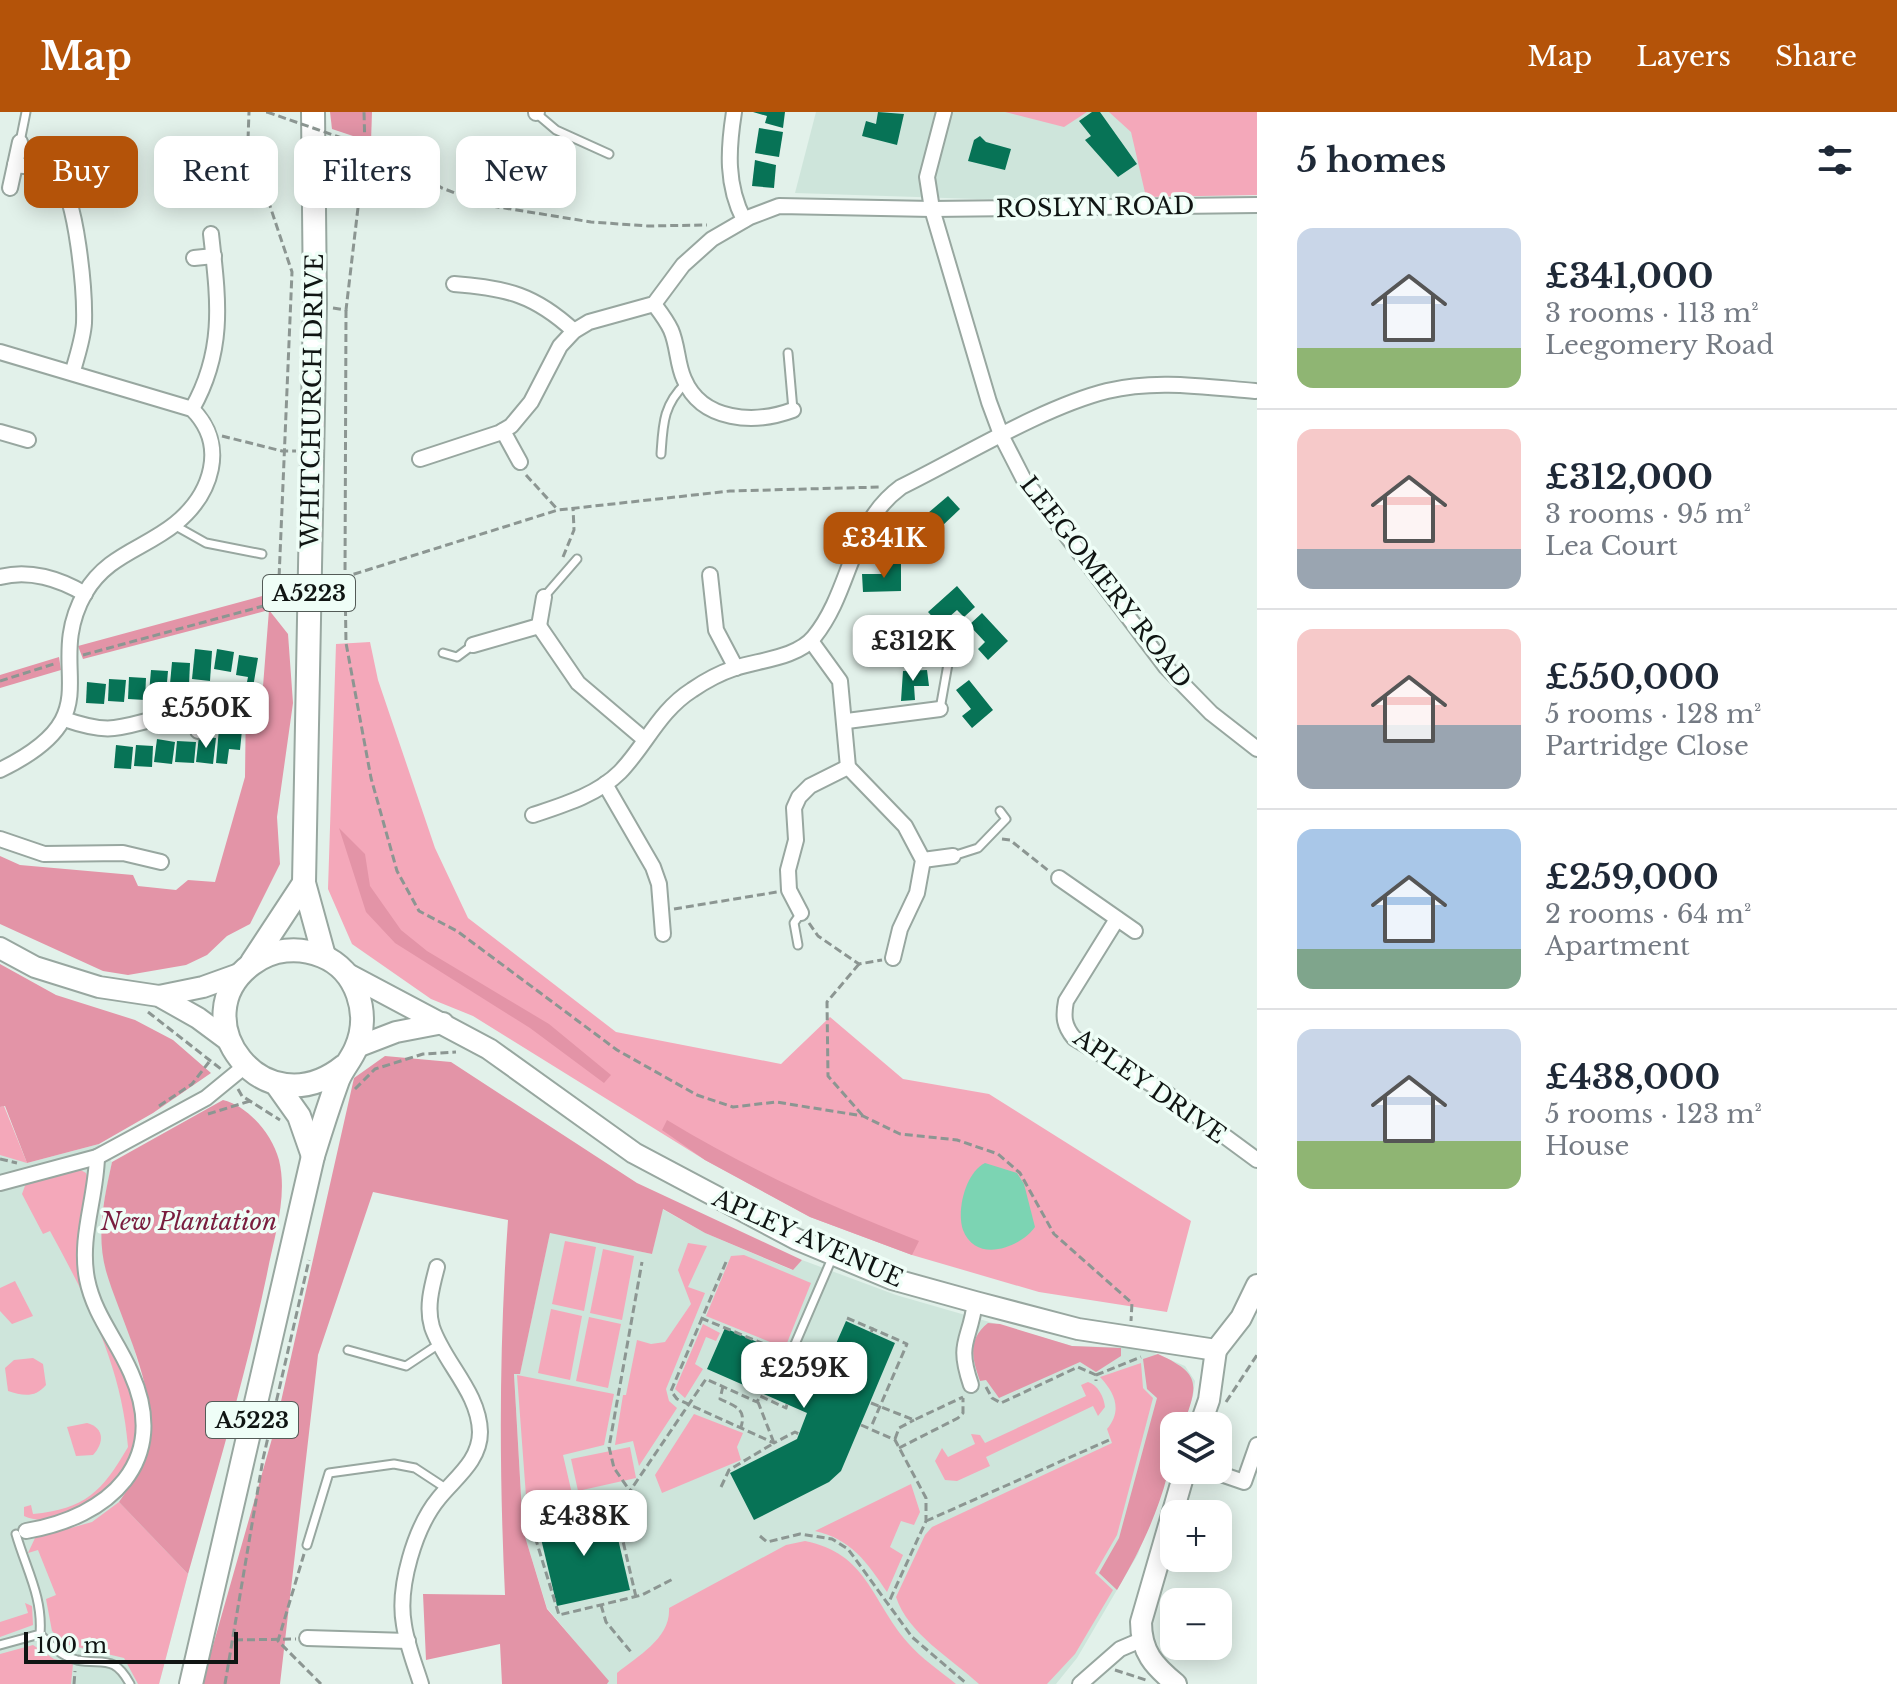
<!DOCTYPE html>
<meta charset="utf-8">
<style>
body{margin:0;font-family:"Libre Baskerville",serif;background:#f6f6f7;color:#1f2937;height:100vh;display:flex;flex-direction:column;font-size:30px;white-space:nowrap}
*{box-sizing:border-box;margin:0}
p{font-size:26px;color:#747a83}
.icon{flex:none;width:44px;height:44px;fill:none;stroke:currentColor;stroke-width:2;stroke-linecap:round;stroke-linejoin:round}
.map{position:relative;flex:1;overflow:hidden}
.drawer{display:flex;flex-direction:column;background:#fff;width:640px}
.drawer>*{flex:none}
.guide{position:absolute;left:24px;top:24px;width:760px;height:72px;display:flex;gap:16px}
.buttons{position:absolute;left:1160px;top:1300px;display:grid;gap:16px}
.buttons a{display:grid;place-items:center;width:72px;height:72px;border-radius:16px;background:#fff;box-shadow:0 4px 20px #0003;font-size:40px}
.scale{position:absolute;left:24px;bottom:20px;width:214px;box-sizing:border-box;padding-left:8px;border:4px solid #101513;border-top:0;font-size:22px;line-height:28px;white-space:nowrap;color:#101513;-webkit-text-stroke:6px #effef7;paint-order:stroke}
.price{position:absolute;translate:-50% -68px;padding:0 18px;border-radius:16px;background:#fff;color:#222;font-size:26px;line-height:52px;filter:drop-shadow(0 2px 4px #0008)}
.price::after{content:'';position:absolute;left:50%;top:48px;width:24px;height:18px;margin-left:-12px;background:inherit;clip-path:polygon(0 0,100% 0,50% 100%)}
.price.on{background:#b45309;color:#fff}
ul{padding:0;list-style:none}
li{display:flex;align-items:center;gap:24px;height:200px;padding:0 40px}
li+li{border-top:2px solid #e0e1e3}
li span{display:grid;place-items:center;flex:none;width:224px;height:160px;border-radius:16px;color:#555}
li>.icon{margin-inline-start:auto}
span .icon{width:96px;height:96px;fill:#fffc;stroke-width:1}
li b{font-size:34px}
h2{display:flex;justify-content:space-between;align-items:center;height:96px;padding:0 40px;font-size:34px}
.chip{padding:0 28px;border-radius:16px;background:#fff;box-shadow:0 4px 20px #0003;font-size:28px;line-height:72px}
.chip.on{background:#b45309;color:#fff}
header{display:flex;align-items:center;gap:48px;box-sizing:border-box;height:112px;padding:0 40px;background:#b45309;color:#fff}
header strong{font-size:38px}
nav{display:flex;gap:44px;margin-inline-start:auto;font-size:28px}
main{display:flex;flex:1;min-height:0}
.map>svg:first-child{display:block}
</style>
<header>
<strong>Map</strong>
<nav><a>Map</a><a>Layers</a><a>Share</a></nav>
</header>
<main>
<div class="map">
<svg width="1257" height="1572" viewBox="0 0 1257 1572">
<rect width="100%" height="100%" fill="#e2f1ea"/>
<g fill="#cee5db">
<polygon points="816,0 1257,0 1257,83 977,87 795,81"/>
<polygon points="0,995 27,1051 99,1032 112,1050 100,1110 106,1158 129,1216 150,1300 144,1352 120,1390 188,1462 159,1572 0,1572"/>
<polygon points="662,1097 705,1121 792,1158 802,1148 896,1183 1072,1234 1142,1236 1185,1254 1195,1269 1193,1284 1183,1314 1174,1314 1174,1340 1138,1442 1077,1546 1056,1572 607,1572 608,1569 547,1496 523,1418 514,1261 520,1261 550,1120 652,1142"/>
</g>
<g fill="#f4a8ba">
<polygon points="1005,0 1087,0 1064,15"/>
<polygon points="1109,0 1257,0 1257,83 1146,85 1131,20"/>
<polygon points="370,530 378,568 435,736 468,806 616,920 781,952 830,905 903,967 989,982 1191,1109 1167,1200 1039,1180 912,1143 810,1105 705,1048 473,904 431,887 352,832 328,777 336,532"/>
<polygon points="4,994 27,1051 0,1043 0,995"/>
<path d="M77 1056 86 1061C96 1085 76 1110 80 1133 95 1204 175 1309 111 1374 104 1382 98 1389 88 1393 67 1401 46 1414 24 1404V1395L31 1393 33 1402C85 1397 102 1380 128 1335 122 1256 88 1188 50 1119L43 1122 22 1082 26 1071Z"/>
<polygon points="565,1129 596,1135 584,1199 552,1192"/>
<polygon points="688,1131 707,1134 688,1175 705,1181 666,1277 669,1289 677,1296 639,1354 633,1329 615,1333 623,1283 626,1283 637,1228 651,1232 665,1230 691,1192 678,1158"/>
<polygon points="603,1137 634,1144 622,1208 590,1201"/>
<polygon points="744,1143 811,1171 785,1236 706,1204 731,1144"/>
<polygon points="15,1169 33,1204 12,1212 0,1199 0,1176"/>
<polygon points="551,1197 582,1204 570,1268 538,1261"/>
<polygon points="589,1205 621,1212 608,1276 576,1269"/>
<polygon points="703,1212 720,1221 716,1229 706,1225 695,1252 703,1257 685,1286 675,1277"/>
<path d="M33 1246 43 1252 46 1273C35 1286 23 1284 8 1279L5 1256 14 1248Z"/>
<path d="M1141 1251 1143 1276 1153 1286 1117 1423 1095 1461 1113 1478 1075 1542 1047 1572H979C951 1546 908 1522 896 1485L925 1423 932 1415 1112 1331 1107 1317C1122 1299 1116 1282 1100 1265Z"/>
<polygon points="517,1263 614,1282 604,1333 563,1343 576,1399 528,1411"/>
<path d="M1088 1270C1098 1273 1104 1285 1105 1295L1098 1304 1093 1294 986 1345 990 1354 957 1369 945 1368 935 1349 942 1336 948 1345 975 1332 971 1322 980 1323 985 1331 1086 1284 1081 1273Z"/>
<polygon points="694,1302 743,1321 737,1335 741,1348 662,1381 655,1363"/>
<path d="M87 1311C105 1316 104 1331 93 1343L76 1344 67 1315Z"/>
<polygon points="630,1335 636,1366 578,1379 571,1347"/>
<path d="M911 1372 920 1400 914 1413 901 1409 890 1435 903 1443 887 1480C867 1450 851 1427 815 1419Z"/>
<polygon points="119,1390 188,1462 159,1572 138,1572 124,1546 65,1532 52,1519 46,1487 56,1483 38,1438 28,1441 35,1426 92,1410"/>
<path d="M805 1429C868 1442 870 1487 908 1531 921 1546 940 1559 956 1572H617V1561C638 1544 671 1526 669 1496L786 1433Z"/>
<polygon points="25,1491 32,1494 33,1513 0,1525 0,1510 28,1501"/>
<polygon points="33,1533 54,1547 73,1552 71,1572 0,1572 0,1542"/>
</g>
<g fill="#e394a7">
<polygon points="330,0 372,0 371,30 332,17"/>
<polygon points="266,483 269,498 288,522 293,591 277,705 280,752 250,812 227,824 207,843 186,853 128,863 103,859 0,812 0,744 20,753 133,763 138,774 176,778 188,768 215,770 245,665 246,587 262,587 269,498 83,547 78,534"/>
<polygon points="59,545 61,558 0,576 0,563"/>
<polygon points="339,716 365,742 370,774 401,818 427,839 549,912 611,963 604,971 530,916 395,831 366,800"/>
<polygon points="0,852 56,883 135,908 173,928 211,961 153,1001 99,1032 27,1051 5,994 0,995"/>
<path d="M385 944 451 950 637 1071 802 1148 793 1158 705 1121 663 1097 652 1142 550 1121 520 1262H514L523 1418 547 1497 609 1569 607 1572H502L500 1532 426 1548 423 1482 505 1483C499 1357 499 1234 508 1108L373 1080 318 1243 280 1572H202L275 1316 354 966Z"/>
<path d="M223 988C248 994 272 1022 279 1048 288 1085 274 1125 267 1162 246 1263 216 1363 188 1462L119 1390C127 1378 136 1366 142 1354 169 1296 122 1214 106 1159 96 1122 104 1087 112 1050Z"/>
<path d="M667 1008C748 1057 831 1095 919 1129L912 1143 810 1105 705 1048 662 1018Z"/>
<path d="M988 1211 1000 1212 1072 1234 1121 1236V1244L1096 1260 1080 1250 999 1286 986 1268 980 1269C972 1246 967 1228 988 1211Z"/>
<path d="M1158 1242C1202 1262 1198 1272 1183 1314H1174C1174 1369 1145 1431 1117 1478L1099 1461 1119 1426 1157 1286 1147 1277 1143 1247Z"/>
</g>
<path fill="#7cd4b3" d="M985 1051 1017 1061 1024 1072 1035 1115C1020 1136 976 1152 963 1118 956 1098 966 1060 985 1051Z"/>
<g fill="#077356">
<polygon points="753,0 785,0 783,16 765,11 767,4"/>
<polygon points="878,0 904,2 897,33 862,24 866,9 876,12"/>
<polygon points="1092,0 1100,0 1137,52 1118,65 1085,28 1091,24 1079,9"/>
<polygon points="759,16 783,20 779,45 755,41"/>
<polygon points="980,24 986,30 1011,37 1005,58 968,49 974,28"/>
<polygon points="755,48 776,53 774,76 752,74"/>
<polygon points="948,384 960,397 941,415 928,401"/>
<polygon points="909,414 910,445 882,446 881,429 895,429 895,415"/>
<polygon points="901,451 901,479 863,480 862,462 886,462 886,452"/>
<polygon points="957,474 975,495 964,505 957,498 940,513 928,500"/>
<polygon points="982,501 1008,529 988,548 978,537 985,530 969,513"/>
<polygon points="910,515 938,515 938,530 924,530 924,544 910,544"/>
<polygon points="195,537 212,539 210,569 192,567"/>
<polygon points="217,537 234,540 231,560 214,557"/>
<polygon points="239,543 258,546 252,581 245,580 248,565 236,563"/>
<polygon points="172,550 190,551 189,573 170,572"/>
<polygon points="151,558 168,559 166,582 149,581"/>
<polygon points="927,558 929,574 914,574 915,588 901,589 903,559"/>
<polygon points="129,565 146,566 145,588 128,587"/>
<polygon points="109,567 126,568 124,590 108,589"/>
<polygon points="969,568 993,598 972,616 962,604 971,597 956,578"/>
<polygon points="87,570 106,572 104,592 86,591"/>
<polygon points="219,616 242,618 240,638 229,637 227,652 216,651"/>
<polygon points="199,624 216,626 213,652 196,650"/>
<polygon points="157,627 175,630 172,652 154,650"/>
<polygon points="177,629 196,630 194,651 175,650"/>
<polygon points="116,633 133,635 131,657 114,656"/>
<polygon points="136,633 153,634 152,655 134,654"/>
<polygon points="846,1209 895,1231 841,1359 829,1370 754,1408 730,1361 797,1327 807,1301 707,1257 725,1216 824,1259"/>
<polygon points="611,1397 630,1478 557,1494 538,1414"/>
</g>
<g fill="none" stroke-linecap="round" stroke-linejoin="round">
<g stroke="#98a7a0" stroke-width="11">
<g id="lane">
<polyline points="536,1 556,18 609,42"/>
<polyline points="20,30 26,0"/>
<polyline points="788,241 793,298"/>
<path d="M661 342C663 312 663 293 686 271"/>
<polyline points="174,413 206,431 262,442"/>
<polyline points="544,485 577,447"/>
<polyline points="443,541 457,545 473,533"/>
<polyline points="940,597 948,552 963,527"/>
<polyline points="953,744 978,736 1006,707 1000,699"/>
<polyline points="798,833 794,811 801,801"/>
<polyline points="348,1238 406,1254 439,1232"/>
<polyline points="792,1239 833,1144"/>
<polyline points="307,1433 329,1361 394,1352 415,1356 447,1377"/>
<path d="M40 1522C50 1533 61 1544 77 1548 103 1553 114 1542 130 1572"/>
<path d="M0 1533 40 1522C43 1485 26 1457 16 1422"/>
</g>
</g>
<g stroke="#98a7a0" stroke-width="18">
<g id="street">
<path d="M734 0C728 38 726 73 744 108"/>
<polyline points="944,0 927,65 932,97 989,290 1002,325 1023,366 1166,555 1211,601 1257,637"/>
<polyline points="536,1 537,0"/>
<path d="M15 53C30 55 46 54 57 65 77 84 85 181 84 211 83 227 77 244 73 259"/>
<polyline points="10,76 20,30"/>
<polyline points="194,146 214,144"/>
<path d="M454 172C507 176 535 183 574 219"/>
<path d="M654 192C660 200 667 209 671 218 678 234 677 252 684 267 702 310 755 312 793 298"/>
<path d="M0 240 192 297C228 333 212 382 175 412 144 437 107 443 85 481 41 559 117 601 0 658"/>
<path d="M192 297C226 237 218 186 211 122"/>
<polyline points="503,319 520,350"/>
<polyline points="0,320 28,328"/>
<polyline points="420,347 499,321 511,314 531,290 560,234 574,219 589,210 654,192 683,153 712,127 750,105 779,94 932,97 1257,93"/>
<polyline points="710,463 716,518 736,556"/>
<path d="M0 465C29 457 60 467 85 482"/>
<polyline points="539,514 578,571 644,627"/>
<polyline points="811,529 840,569 848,655 905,714 923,748 917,781 900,817 893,846"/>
<polyline points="473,533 539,514 544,485"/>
<polyline points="194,600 198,619"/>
<path d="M64 607C113 624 119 615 166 604 184 599 204 598 222 595"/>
<polyline points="847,609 940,597"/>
<polyline points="605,672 653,755 659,772 663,822"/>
<path d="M533 703C563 693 597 683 620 660 646 633 659 599 692 578 705 569 720 561 735 556 759 548 797 546 814 525 852 478 849 413 901 375 962 345 1043 295 1107 279 1155 267 1206 275 1255 279"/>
<polyline points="0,727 44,742 123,741 161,750"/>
<polyline points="923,748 953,744"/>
<polyline points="1059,766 1135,819"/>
<polyline points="801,801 789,778 788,758 796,728 794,696 799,685 810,674 848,655"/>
<path d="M1117 807 1066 889C1063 905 1064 914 1074 926L1166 981 1257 1048"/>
<polyline points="0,1071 97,1045 206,986 245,954"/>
<path d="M971 1273C956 1229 970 1230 975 1190"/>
<polyline points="1209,1358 1244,1370 1257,1333"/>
<path d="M26 1419C109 1405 171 1350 131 1261 117 1228 94 1203 87 1167 79 1125 96 1087 97 1045"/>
<polyline points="307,1526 408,1529"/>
<path d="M421 1572C415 1553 407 1533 404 1513 397 1475 415 1415 439 1386 455 1366 480 1349 480 1320 479 1280 444 1251 432 1215 426 1195 432 1174 437 1155"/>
<polyline points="1080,1572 1120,1537 1141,1528"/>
</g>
</g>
<g stroke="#98a7a0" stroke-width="24">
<g id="secondary">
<polyline points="0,836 35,855 99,875 159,884 198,906 229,929"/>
<polyline points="346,861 489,937 634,1041 796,1127 892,1167 975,1190 1078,1217 1216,1238"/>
<polyline points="159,884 203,875 242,861"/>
<polyline points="357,935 396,920 443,911"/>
<polyline points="1216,1238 1241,1206 1257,1173"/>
<polyline points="1200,1314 1209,1288 1216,1238"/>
<path d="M1176 1572C1154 1554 1141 1540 1141 1510L1185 1358"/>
</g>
</g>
<g stroke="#98a7a0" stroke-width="26">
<g id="primary">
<polyline points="313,0 315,192 304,771 324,844"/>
<polyline points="252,850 304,771"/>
<polyline points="277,973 299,1004 313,1044"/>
<path d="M191 1572 313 1044C321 1018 329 993 338 968 343 956 351 948 356 936 371 902 357 858 322 844 298 834 272 837 252 852 180 905 263 1019 344 954"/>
</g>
</g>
<g stroke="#8c9692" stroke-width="3" stroke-dasharray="8 4" stroke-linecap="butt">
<polyline points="266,0 267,0"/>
<polyline points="339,25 401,52 442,76 486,93 591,110 648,114 707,113"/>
<polyline points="333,196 346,198 365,36 364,0"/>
<polyline points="346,198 345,465 558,398 730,379 881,375"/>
<polyline points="222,324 282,339 296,339"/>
<polyline points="526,363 558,398"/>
<polyline points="563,445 574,418 573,395"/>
<polyline points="328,464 345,465 346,531 371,666 397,759 419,799 457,819 617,938 697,983 733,995 776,990 863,1004 900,1022 957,1028 998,1042 1020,1061 1054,1122 1132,1191 1131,1209"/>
<polyline points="83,543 278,490 292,160 248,28 249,0"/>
<polyline points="0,569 57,551"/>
<polyline points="1002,727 1010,728 1050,760"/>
<polyline points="674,797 777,780"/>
<polyline points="809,811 818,824 859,852 882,848"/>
<polyline points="859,852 827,890 828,964 863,1004"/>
<polyline points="148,900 221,957"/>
<polyline points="238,977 242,984 280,1008"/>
<polyline points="355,977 375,957 423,942 456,940"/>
<polyline points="159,994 192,972 209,950"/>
<polyline points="208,1002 250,989"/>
<polyline points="0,1047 17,1051"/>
<polyline points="726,1150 671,1279 677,1287 774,1331 795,1320 799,1322"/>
<polyline points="701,1206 781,1239"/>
<polyline points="847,1206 873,1217"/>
<polyline points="871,1220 873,1217 907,1232 871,1315"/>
<polyline points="1096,1263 1141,1245"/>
<path d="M723 1274 720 1287C734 1294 747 1296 741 1315"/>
<polyline points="986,1275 992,1286 1001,1291 1078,1255 1096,1263 1096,1269"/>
<polyline points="1226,1290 1257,1243"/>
<polyline points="871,1291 914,1308 963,1285"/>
<polyline points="861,1313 895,1328 926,1386 926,1409 888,1492"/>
<polyline points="895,1327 899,1316 914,1308"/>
<polyline points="899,1336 958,1306 963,1301 963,1286"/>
<polyline points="721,1375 729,1358 774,1331 758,1290"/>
<polyline points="615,1395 532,1415 559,1503 642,1483 673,1467"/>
<polyline points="644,1405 630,1379 706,1267 757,1290 760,1284 786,1296 787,1292"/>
<polyline points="926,1409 1109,1328"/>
<polyline points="760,1424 767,1430 800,1422 832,1427 848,1437 912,1525 967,1572"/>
<polyline points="304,1442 278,1529 321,1572"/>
<polyline points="636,1485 615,1395 630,1379 614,1356 609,1335 642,1150"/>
<polyline points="601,1493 606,1510 631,1540"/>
<polyline points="1163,1497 1175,1542 1172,1547"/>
<polyline points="235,1528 296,1527"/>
<polyline points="1115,1558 1146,1568"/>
<polyline points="74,1572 75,1559"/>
<polyline points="225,1572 263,1347 309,1148"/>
</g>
<use href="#lane" stroke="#fff" stroke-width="7"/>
<use href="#street" stroke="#fff" stroke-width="14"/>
<use href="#secondary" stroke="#fff" stroke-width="20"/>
<use href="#primary" stroke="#fff" stroke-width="22"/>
<polyline stroke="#8c9692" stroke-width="3" stroke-dasharray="8 4" stroke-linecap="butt" points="267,0 339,25"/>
</g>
<g text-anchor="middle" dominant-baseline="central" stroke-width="7" stroke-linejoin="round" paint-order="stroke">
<g fill="#effef7" stroke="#535b57" stroke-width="2">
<rect x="263" y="463" width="92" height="36" rx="6"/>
<rect x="206" y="1290" width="92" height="36" rx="6"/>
</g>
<g font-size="22" font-weight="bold" fill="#101513">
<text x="309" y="481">A5223</text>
<text x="252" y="1308">A5223</text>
</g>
<g font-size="24" fill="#101513" stroke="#effef7">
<text transform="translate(1095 95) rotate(-1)">ROSLYN ROAD</text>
<text transform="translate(312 289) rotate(-89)">WHITCHURCH DRIVE</text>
<text transform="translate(1106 470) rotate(52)">LEEGOMERY ROAD</text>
<text transform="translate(1150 974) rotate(35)">APLEY DRIVE</text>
<text transform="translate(808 1126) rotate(24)">APLEY AVENUE</text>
</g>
<g font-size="24" font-style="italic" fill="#791d3e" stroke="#effef7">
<text x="189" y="1109">New Plantation</text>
</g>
</g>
</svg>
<div class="buttons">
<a><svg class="icon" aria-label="layers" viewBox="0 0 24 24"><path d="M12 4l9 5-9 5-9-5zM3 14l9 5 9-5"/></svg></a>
<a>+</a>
<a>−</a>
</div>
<div class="scale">100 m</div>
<b class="price on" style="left:884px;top:468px">£341K</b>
<b class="price" style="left:913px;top:571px">£312K</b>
<b class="price" style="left:206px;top:638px">£550K</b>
<b class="price" style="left:804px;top:1298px">£259K</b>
<b class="price" style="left:584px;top:1446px">£438K</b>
<div class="guide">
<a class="chip on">Buy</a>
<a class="chip">Rent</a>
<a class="chip">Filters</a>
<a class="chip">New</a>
</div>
</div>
<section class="drawer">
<h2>5 homes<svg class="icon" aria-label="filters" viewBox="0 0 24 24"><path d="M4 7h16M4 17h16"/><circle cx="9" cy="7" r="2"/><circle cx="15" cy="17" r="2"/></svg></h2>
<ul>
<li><span style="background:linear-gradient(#c9d6e8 75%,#8fb573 0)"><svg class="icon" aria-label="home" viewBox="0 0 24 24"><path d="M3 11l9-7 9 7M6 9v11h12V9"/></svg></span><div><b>£341,000</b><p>3 rooms · 113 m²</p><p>Leegomery Road</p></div></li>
<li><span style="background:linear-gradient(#f6c9c9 75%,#9aa5b1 0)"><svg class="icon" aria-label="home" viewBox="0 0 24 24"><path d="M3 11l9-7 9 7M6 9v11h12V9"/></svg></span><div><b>£312,000</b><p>3 rooms · 95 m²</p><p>Lea Court</p></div></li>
<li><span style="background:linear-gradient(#f6c9c9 60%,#9aa5b1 0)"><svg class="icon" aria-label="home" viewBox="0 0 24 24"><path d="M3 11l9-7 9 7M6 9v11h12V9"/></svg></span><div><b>£550,000</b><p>5 rooms · 128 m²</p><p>Partridge Close</p></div></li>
<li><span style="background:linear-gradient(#a9c7e8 75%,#7fa58c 0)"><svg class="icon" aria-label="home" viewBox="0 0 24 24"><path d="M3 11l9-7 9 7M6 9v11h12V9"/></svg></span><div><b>£259,000</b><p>2 rooms · 64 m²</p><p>Apartment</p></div></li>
<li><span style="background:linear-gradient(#c9d6e8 70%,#8fb573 0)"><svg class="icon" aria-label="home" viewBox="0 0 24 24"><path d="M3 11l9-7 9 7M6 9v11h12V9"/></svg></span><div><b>£438,000</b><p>5 rooms · 123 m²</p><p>House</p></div></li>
</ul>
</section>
</main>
